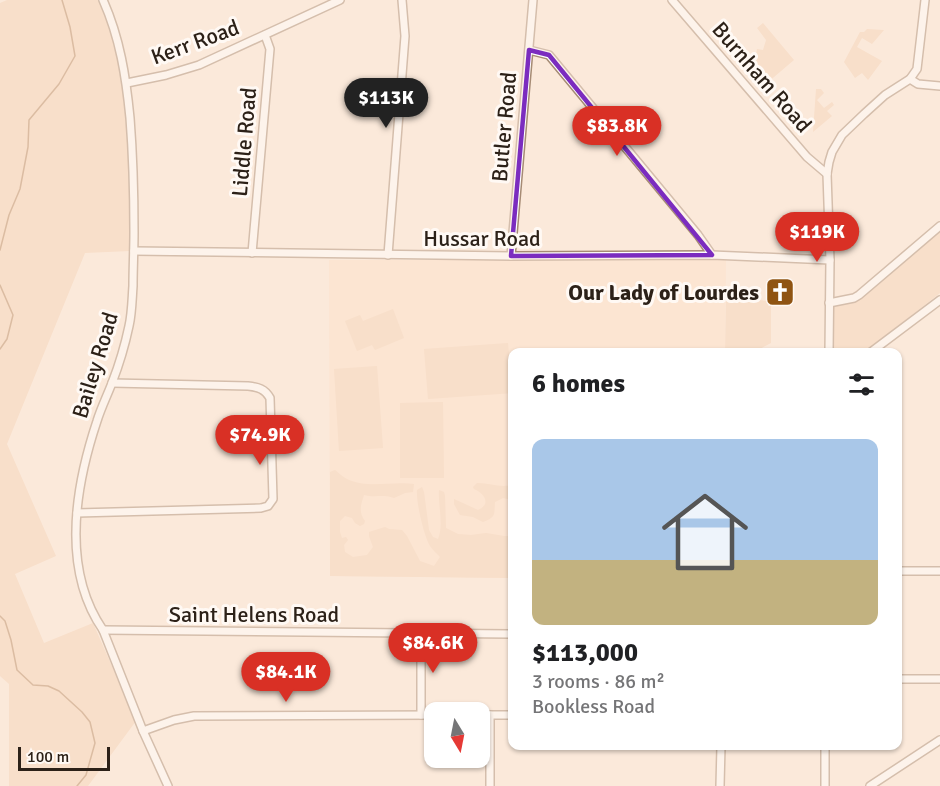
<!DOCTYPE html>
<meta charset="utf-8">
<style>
body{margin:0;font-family:Signika,sans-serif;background:#f2f2f2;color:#202124;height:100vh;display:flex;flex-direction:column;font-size:22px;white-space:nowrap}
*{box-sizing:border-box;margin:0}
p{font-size:20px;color:#757577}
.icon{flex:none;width:33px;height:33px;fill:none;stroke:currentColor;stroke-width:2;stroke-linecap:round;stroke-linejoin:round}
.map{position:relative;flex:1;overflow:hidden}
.panel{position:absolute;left:508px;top:348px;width:394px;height:402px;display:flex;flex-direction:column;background:#fff;border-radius:12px;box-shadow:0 2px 4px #0004}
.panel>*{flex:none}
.needle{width:39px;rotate:170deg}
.tools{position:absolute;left:424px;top:702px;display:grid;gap:12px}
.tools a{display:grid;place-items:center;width:66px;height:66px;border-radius:12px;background:#fff;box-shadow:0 2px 4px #0004;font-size:30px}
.scale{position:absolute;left:18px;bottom:15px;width:92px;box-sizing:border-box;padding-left:6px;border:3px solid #2c2118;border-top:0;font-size:16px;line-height:21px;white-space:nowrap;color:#2c2118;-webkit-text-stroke:4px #fff9f4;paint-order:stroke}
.price{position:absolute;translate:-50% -51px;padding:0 14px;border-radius:21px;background:#d93025;color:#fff;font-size:20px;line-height:39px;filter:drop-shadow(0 2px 3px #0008)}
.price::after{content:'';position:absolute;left:50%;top:36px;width:18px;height:14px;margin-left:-9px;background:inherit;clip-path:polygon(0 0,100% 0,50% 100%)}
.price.on{background:#222;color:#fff}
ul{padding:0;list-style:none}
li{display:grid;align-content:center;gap:12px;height:318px;padding:0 24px}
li+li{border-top:2px solid #e0e0e0}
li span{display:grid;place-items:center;height:186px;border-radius:12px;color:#555}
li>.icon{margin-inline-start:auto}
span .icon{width:108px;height:108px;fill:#fffc;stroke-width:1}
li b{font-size:26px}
h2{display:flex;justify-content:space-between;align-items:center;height:72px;padding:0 24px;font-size:26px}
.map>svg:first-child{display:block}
</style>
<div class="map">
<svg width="940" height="786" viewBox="0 0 940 786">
<rect width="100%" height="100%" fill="#fbe9da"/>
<polygon fill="#fcdfc7" points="329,260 726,260 725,352 513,352 513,578 330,576"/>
<g fill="#f4d2b5">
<path d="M7 0H99C133 79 131 167 130 251L85 253 7 444 56 556 15 574 44 643 93 623 136 721 88 786H9V684L0 676V3Z"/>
<polygon points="763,23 794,60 761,88 744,67 755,59 757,49 763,50 766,40 757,28"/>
<polygon points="867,29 884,30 872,44 862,38 857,47 882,61 868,80 862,73 855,78 844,62 860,32 864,32"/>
<polygon points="816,89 821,89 824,93 817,100 824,108 832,102 834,105 827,111 832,116 813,132"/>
<polygon points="940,229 940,293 865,352 830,352 834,307 837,303 855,300"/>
<polygon points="726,297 768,301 768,306 771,306 771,343 754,352 725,352"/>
<polygon points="393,309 404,338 375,350 372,345 357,351 345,321 360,315 363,321"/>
<polygon points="508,343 512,393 428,399 424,349"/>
<polygon points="377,366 383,448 339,451 334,369"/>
<polygon points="443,402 444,478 400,478 400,403"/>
<path d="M335 470C339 473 343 477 347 479 367 489 393 481 414 484L413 492 405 493 394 498C383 494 375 498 364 495 361 504 358 512 365 521L364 524 360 526 355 523 352 518 345 516 340 521V532L342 538 346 537 348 540 344 545 345 552 353 557 367 555 373 547 369 536V532L385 527 389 529 402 530 407 536 420 561 434 566 440 557C437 554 433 550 430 546 424 536 416 502 417 490L422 487 424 492 429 530 433 537 438 539C444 525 438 505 439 490L444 492 445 496 446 528 458 534 471 535 486 533 504 536H513V578L330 576V472Z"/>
<path d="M477 483C491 483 498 488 513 485V500L503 498 495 502C494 515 496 517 483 522L473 517 460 515 454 504V499L478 510C492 504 484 493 474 489L473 487Z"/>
</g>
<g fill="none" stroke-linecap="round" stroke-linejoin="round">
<g stroke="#b4865e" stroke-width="1.5">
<polyline points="0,250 9,215 20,189 28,147 29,120 59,84 75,56 70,27 62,0"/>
<polyline points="0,285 13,315 7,339 0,349"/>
<polyline points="0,616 5,621 11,640 17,670 33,685 48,686 59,691 82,712 90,722 95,743 86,775 77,786"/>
</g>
<g stroke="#a68b74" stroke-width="10">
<g id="street">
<path d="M103 0C120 38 126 77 130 118 133 156 134 194 134 232 134 250 133 268 133 286 132 299 132 313 129 326 125 345 119 365 112 383 107 396 101 408 97 421 75 487 61 569 103 630L143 731 168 786"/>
<polyline points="672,0 807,157 827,174"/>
<polyline points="529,50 549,55 698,235 712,255"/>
<polyline points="910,79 918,84 940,86"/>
<polyline points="127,83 166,75 199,65 340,0"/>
<polyline points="134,251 511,256 712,255 830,260"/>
<polyline points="252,253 270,49 265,35"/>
<polyline points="388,255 405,36 402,0"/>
<polyline points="511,256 533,0"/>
<polyline points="829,303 854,298 859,295 940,226"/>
<polyline points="829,352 830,260 827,174 829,162 832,152 842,135 864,114 885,95 910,79 917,69 925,0"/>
<polyline points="871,352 940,300"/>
<path d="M77 513 261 508 268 506 273 499 270 398C265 389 258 387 248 386L112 383"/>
<polyline points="898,571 940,571"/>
<polyline points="103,630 513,634"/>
<polyline points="421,633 421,715"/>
<polyline points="898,679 940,679"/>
<polyline points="480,715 513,715"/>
<polyline points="490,715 490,786"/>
<polyline points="143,731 174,720 194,716 435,715"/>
<polyline points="825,746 825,786"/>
<polyline points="720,786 721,746"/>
<polyline points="870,786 940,740"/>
</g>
</g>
<use href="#street" stroke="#fff" stroke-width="7"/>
</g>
<path d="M0 0H940V786H0ZM529 50 549 55 712 255 511 256Z" fill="#fbe9da" fill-opacity=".55" fill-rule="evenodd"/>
<path fill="none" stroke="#7b2cbf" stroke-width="4.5" stroke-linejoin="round" d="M529 50 549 55 712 255 511 256Z"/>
<defs>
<g id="church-square" transform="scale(1.5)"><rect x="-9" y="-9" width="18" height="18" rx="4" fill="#8f5412" stroke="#fff9f4"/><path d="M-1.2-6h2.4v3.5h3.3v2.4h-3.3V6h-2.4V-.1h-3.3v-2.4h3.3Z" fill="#fff"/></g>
</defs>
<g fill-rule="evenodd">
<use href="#church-square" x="780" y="292"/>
</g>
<g text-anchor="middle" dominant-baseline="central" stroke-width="6" stroke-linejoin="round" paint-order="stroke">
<g font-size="22" fill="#2c2118" stroke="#fff9f4">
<text transform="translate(195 42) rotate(-20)">Kerr Road</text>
<text transform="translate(762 77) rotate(49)">Burnham Road</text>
<text transform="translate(504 127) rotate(-85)">Butler Road</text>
<text transform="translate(244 142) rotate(-85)">Liddle Road</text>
<text x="482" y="238">Hussar Road</text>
<text transform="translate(95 365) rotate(-73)">Bailey Road</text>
<text x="254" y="614">Saint Helens Road</text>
</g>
<g font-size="22" font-weight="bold" fill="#2c2118" stroke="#fff9f4" text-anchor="end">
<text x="759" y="292">Our Lady of Lourdes</text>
</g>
</g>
</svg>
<div class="tools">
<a><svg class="needle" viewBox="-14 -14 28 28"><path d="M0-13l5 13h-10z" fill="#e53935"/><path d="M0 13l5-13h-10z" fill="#757577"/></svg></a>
</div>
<div class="scale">100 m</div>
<b class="price on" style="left:386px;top:129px">$113K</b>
<b class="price" style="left:617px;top:157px">$83.8K</b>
<b class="price" style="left:817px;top:263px">$119K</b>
<b class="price" style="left:260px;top:466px">$74.9K</b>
<b class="price" style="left:433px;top:674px">$84.6K</b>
<b class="price" style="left:286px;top:703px">$84.1K</b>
<section class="panel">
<h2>6 homes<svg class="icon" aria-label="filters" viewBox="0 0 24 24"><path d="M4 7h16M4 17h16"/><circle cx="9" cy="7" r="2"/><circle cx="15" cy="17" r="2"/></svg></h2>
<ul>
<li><span style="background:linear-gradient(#a9c7e8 65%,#c2b280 0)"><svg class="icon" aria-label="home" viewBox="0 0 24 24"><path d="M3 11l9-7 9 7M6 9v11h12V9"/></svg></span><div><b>$113,000</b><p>3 rooms · 86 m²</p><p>Bookless Road</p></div></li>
</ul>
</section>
</div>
